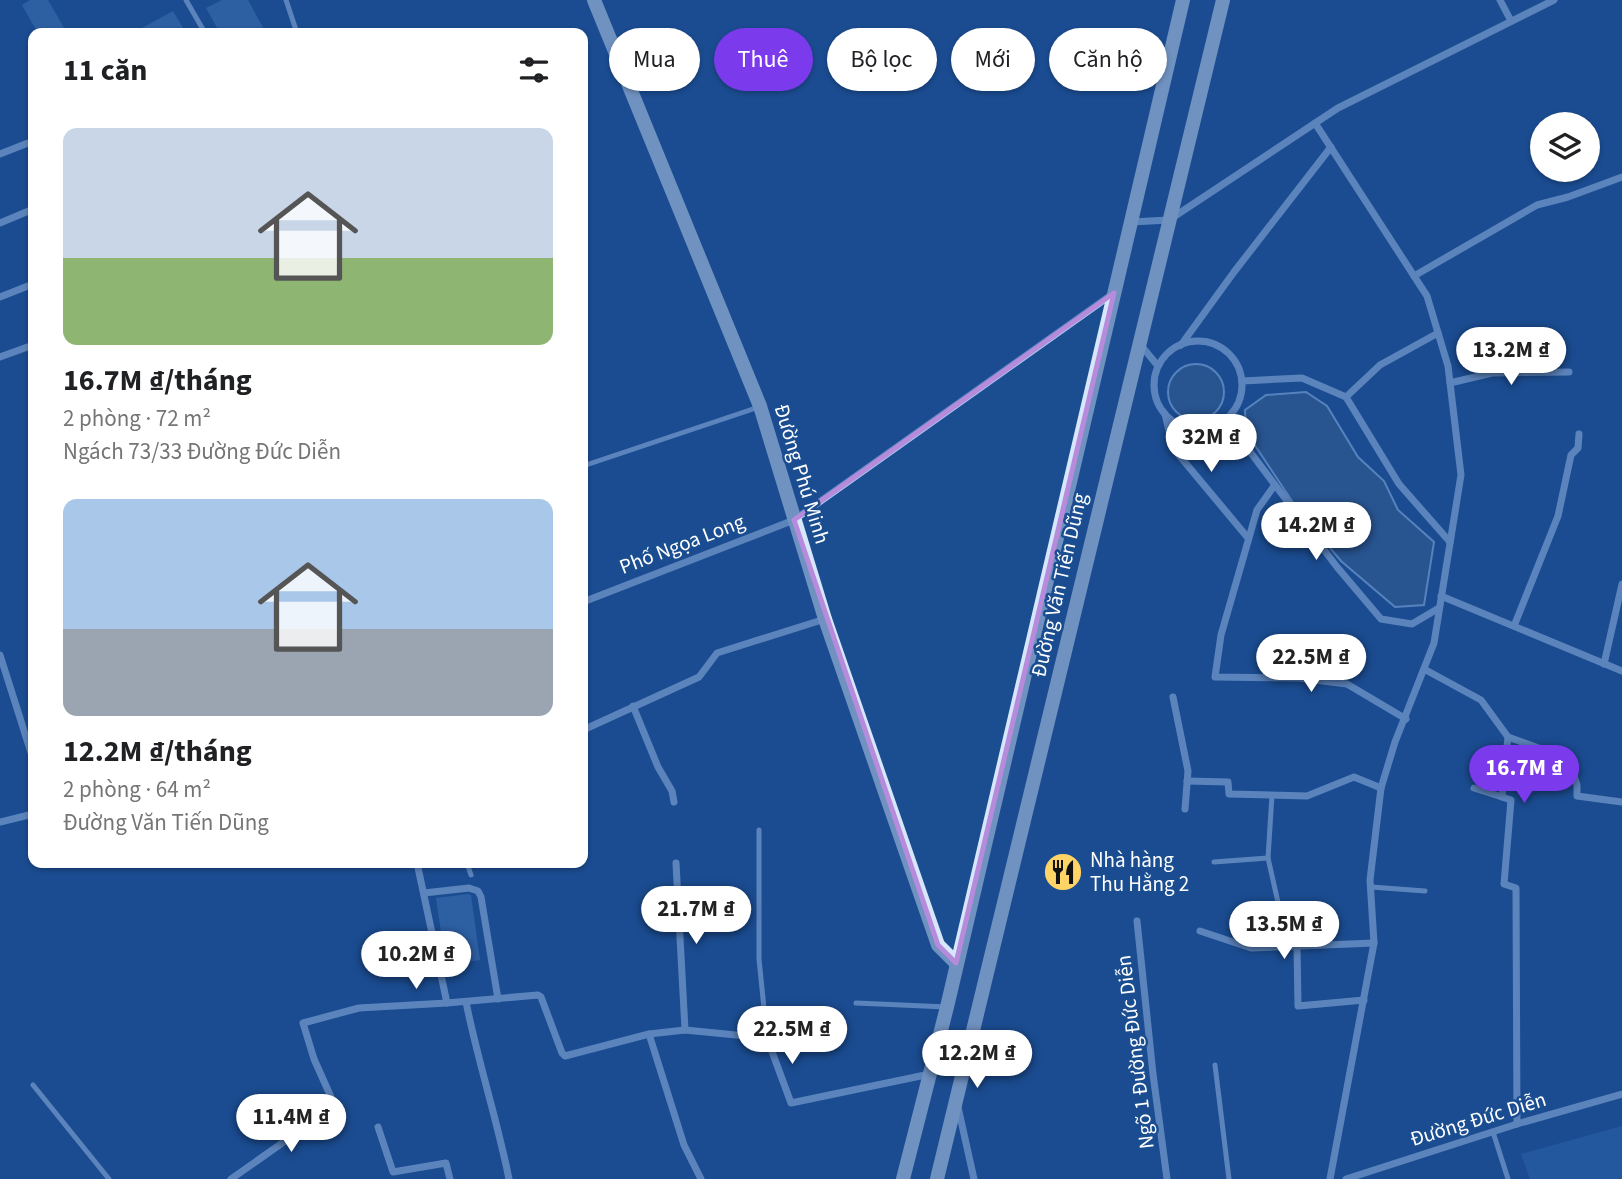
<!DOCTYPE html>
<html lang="vi">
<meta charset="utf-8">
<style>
body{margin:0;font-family:"Source Sans 3",sans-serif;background:#f2f2f2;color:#202124;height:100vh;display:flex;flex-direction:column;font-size:26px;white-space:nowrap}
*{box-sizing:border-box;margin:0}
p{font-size:23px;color:#757577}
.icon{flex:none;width:38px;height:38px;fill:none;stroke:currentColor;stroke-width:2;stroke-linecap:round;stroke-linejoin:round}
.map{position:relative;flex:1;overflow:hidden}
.side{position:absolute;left:28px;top:28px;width:560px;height:840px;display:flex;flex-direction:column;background:#fff;border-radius:14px;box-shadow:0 2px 5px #0004}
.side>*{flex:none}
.guide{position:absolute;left:609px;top:28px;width:665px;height:63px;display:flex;gap:14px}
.tools{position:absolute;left:1530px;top:112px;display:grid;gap:14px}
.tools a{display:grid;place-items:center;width:70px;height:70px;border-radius:50%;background:#fff;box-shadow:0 2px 5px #0004;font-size:35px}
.price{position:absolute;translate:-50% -60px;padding:0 16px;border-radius:24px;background:#fff;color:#222;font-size:23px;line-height:46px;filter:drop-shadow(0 2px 4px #0008)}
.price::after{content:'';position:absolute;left:50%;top:42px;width:21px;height:16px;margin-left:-10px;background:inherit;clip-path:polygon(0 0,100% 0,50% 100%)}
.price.active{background:#7c3aed;color:#fff}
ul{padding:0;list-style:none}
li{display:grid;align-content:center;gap:14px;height:371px;padding:0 35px}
li span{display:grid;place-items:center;height:217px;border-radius:14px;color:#555}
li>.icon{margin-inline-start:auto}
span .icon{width:126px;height:126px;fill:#fffc;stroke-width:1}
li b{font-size:30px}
h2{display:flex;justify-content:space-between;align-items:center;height:84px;padding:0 35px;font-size:30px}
.tag{padding:0 24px;border-radius:32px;background:#fff;box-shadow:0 2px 5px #0004;font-size:24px;line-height:63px}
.tag.active{background:#7c3aed;color:#fff}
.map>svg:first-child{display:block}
</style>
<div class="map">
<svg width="1622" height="1179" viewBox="0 0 1622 1179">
<rect width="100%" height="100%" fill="#1b4d91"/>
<polygon fill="#2e67af" points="1622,1126 1622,1179 1530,1179 1521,1154"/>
<g fill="#395e8f" stroke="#9dc3f1" stroke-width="2">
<circle cx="1196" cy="392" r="28"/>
<polygon points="1306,392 1327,406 1358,457 1384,481 1398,510 1434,542 1424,605 1395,607 1341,561 1298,510 1246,432 1245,410 1266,395"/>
</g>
<g fill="#4477b9">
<polygon points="30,0 48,0 67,33 38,33 22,5"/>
<polygon points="222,0 248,0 266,33 220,33 206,8"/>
<polygon points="173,11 186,33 133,33"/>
<polygon points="468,894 471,895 480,960 446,965 436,898"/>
</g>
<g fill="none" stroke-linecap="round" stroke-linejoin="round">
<g stroke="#aac8ef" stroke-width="5">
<polyline points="186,0 205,33"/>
<polyline points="286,0 297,33"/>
<polyline points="583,466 759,407"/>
<polyline points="1272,795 1268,858 1282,920"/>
<polyline points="759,830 759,959 767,1038"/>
<polyline points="1214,862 1268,858"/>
<polyline points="467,863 471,875"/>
<polyline points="1371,887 1425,891"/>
<polyline points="856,1003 947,1007"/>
<polyline points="1215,1065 1229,1179"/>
<polyline points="33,1085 109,1179"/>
<polyline points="1493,1132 1508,1179"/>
</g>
<g stroke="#aac8ef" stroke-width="7">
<polyline points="1500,0 1511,21"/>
<polyline points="1315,123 1427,296 1448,366 1461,475 1434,643 1395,742 1381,788 1370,880 1374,943 1330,1179"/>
<polyline points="0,154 28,143"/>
<polyline points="1131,222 1169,220 1338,108 1554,0"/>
<polyline points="0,223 31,210"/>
<polyline points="1414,276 1537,205 1568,197 1622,177"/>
<polyline points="0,297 33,284"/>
<circle cx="1198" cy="385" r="44"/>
<polyline points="1139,343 1158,366"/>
<polyline points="1181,345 1234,272 1331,147"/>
<polyline points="0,357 33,345"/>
<polyline points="1242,381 1302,378 1346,397 1399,484 1450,542"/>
<polyline points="1450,383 1492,373 1569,372"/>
<polyline points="1346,397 1380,365 1438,333"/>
<polyline points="1165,414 1173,448 1248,538"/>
<polyline points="1226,420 1337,567 1381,619 1412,624 1439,608"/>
<polyline points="1274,486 1257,510 1221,635 1215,677 1298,678 1347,684 1406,719"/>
<polyline points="1441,596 1622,671"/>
<polyline points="583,602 794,520 1111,295"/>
<polyline points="1514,626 1558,516 1571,455 1578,448 1579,434"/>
<polyline points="0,655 33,759"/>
<polyline points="1604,664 1622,584"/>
<polyline points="1424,669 1481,700 1508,737 1569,759 1577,785 1577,796 1622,802"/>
<polyline points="1173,697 1188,771 1185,809"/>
<polyline points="633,706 658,767 672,791 674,802"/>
<polyline points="583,730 699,677 717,653 825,619"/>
<polyline points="1508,737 1502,797 1511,800 1504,884 1516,888 1517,1124"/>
<polyline points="1187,781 1228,782 1229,794 1307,796 1354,777 1381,788"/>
<polyline points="1474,788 1502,797"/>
<polyline points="0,822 33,814"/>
<polyline points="417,863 447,1003"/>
<polyline points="676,863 685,1030"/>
<polyline points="424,893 469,888 478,891 481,897 498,999"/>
<polyline points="1137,921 1153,1074 1167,1179"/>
<polyline points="1200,931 1251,948 1374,943"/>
<polyline points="1297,946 1298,1006 1364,1000"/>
<path d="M466 1002C478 1062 497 1119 509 1179"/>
<polyline points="649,1034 684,1145 701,1179"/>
<polyline points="958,1107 974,1179"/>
<polyline points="378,1127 393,1172 446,1163 450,1179"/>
<polyline points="231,1179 335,1106 314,1059 303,1023 359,1008 447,1003 538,995 541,997 562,1053 565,1056 649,1034 685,1030 767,1038 791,1103 930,1074"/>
<polyline points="1346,1179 1517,1124 1622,1094"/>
</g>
<g stroke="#d7e6fa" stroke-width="14">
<polyline points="594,0 760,406 825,619 938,945 956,963"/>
<polyline points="903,1179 947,1007 1183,0"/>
<polyline points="937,1179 1223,0"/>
</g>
</g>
<path d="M0 0H1622V1179H0ZM1114 293 956 963 938 945 794 520Z" fill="#1b4d91" fill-opacity=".55" fill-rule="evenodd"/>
<path fill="none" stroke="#b68bdc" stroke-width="5" stroke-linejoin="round" d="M1114 293 956 963 938 945 794 520Z"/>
<defs>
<g id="restaurant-disc" transform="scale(2.0125)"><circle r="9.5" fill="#ffd467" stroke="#1b4d91"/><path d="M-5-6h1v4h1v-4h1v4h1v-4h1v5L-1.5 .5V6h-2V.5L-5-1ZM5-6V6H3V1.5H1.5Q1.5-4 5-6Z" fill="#111"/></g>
</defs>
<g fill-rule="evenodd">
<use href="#restaurant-disc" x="1063" y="872"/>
</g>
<g text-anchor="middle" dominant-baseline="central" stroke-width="5" stroke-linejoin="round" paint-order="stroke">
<g font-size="21" fill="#fff" stroke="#1b4d91">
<text transform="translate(802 474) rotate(73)">Đường Phú Minh</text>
<text transform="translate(682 544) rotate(-21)">Phố Ngọa Long</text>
<text transform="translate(1059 585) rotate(-77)">Đường Văn Tiến Dũng</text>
<text transform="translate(1135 1052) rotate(-97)">Ngõ 1 Đường Đức Diễn</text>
<text transform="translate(1478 1119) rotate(-17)">Đường Đức Diễn</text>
</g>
<g font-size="21" fill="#fff" stroke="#1b4d91" text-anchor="start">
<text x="1090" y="860">Nhà hàng<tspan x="1090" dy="24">Thu Hằng 2</tspan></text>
</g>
</g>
</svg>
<div class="tools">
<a><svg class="icon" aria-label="layers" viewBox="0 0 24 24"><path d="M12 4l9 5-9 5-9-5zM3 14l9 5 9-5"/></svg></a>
</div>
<b class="price" style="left:1511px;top:387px">13.2M ₫</b>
<b class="price" style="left:1211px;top:474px">32M ₫</b>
<b class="price" style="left:1316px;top:562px">14.2M ₫</b>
<b class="price" style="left:1311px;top:694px">22.5M ₫</b>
<b class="price active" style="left:1524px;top:805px">16.7M ₫</b>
<b class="price" style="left:696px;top:946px">21.7M ₫</b>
<b class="price" style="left:1284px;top:961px">13.5M ₫</b>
<b class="price" style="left:416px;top:991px">10.2M ₫</b>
<b class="price" style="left:792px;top:1066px">22.5M ₫</b>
<b class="price" style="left:977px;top:1090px">12.2M ₫</b>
<b class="price" style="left:291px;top:1154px">11.4M ₫</b>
<div class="guide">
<a class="tag">Mua</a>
<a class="tag active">Thuê</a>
<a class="tag">Bộ lọc</a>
<a class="tag">Mới</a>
<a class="tag">Căn hộ</a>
</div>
<section class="side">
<h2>11 căn<svg class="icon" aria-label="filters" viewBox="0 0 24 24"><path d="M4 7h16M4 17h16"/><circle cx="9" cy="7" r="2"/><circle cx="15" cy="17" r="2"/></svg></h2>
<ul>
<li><span style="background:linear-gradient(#c9d6e8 60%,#8fb573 0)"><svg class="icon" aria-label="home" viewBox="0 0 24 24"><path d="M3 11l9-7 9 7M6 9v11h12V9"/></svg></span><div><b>16.7M ₫/tháng</b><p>2 phòng · 72 m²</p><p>Ngách 73/33 Đường Đức Diễn</p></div></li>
<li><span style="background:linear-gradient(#a9c7e8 60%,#9aa5b1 0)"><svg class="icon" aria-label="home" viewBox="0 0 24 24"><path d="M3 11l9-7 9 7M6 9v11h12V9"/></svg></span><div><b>12.2M ₫/tháng</b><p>2 phòng · 64 m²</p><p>Đường Văn Tiến Dũng</p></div></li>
</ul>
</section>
</div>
